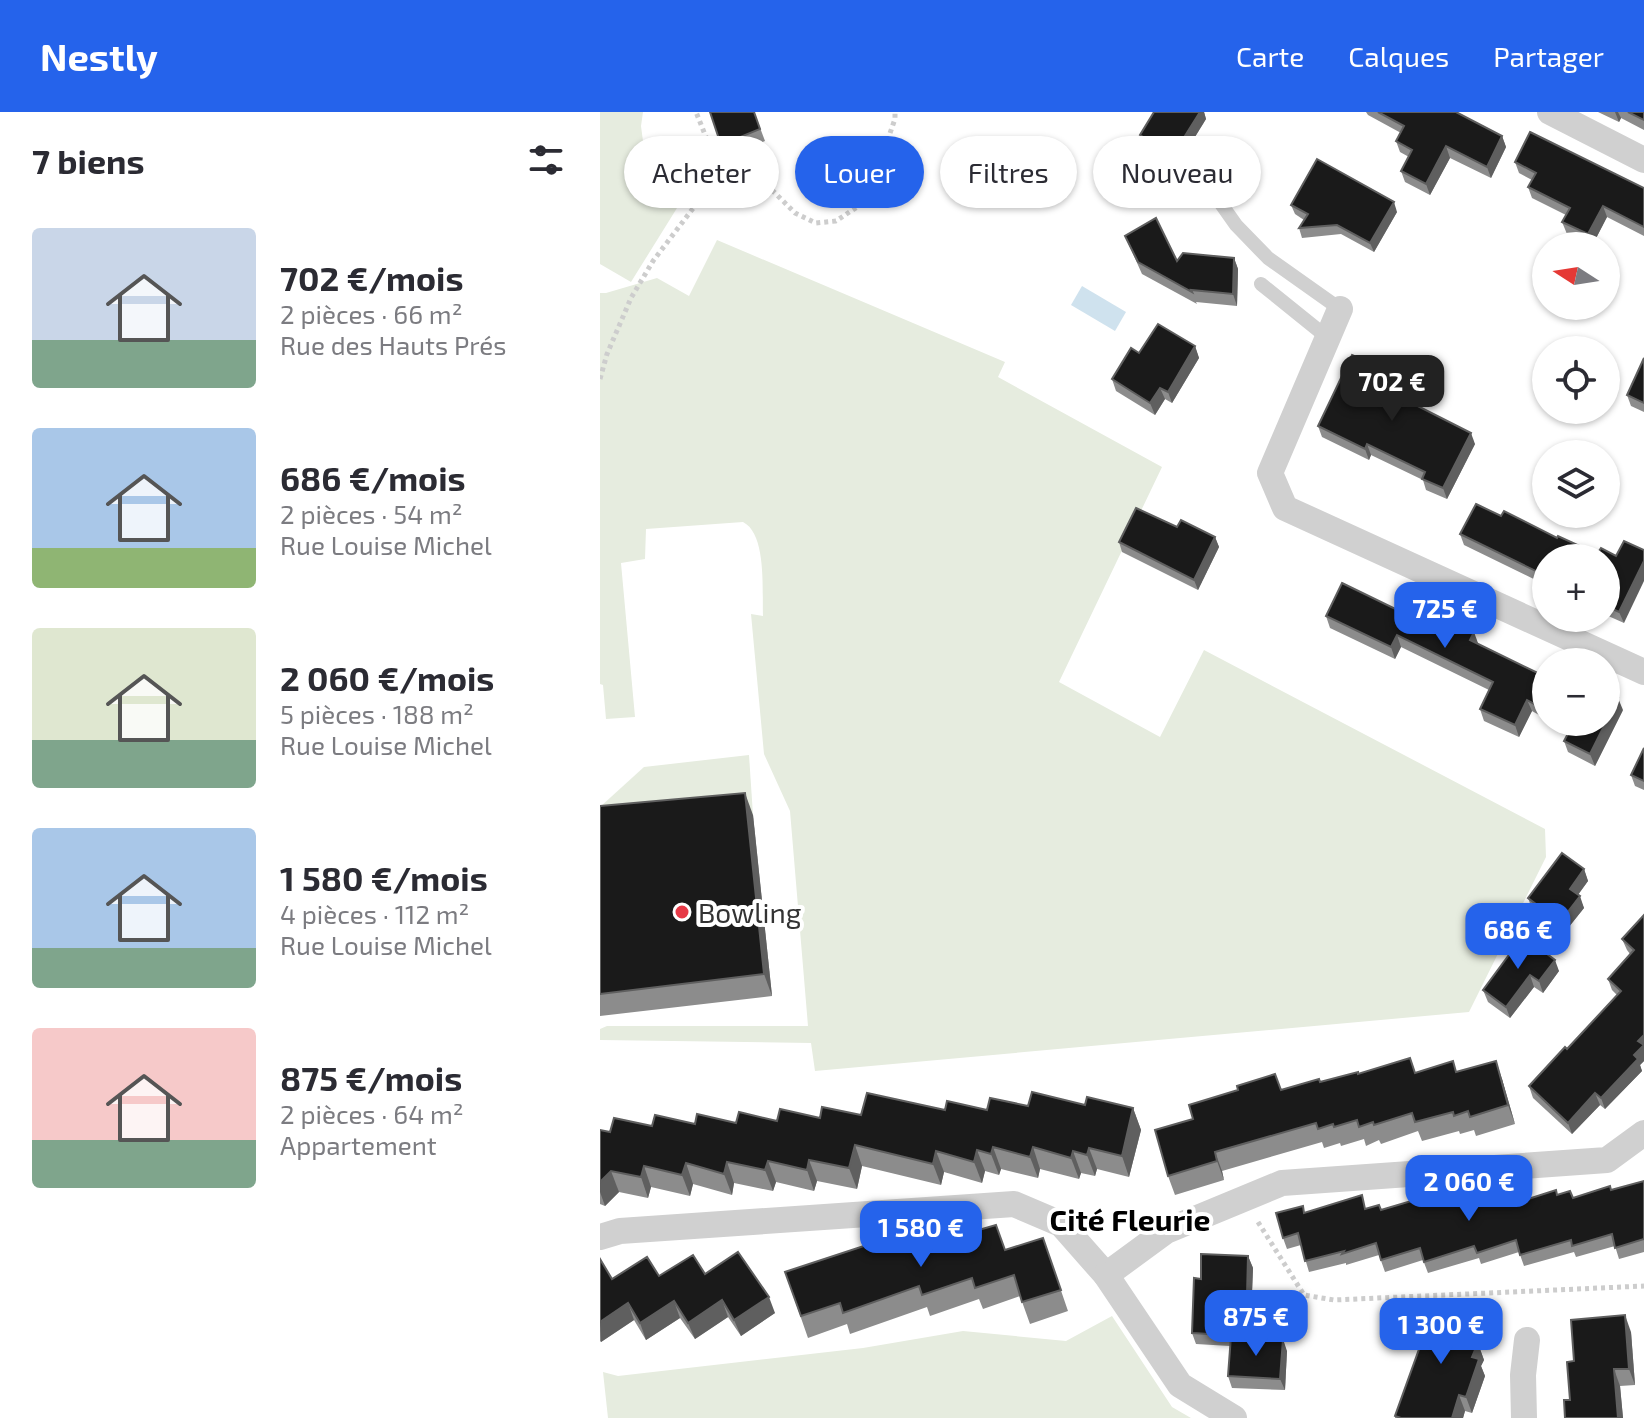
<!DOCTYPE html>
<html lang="fr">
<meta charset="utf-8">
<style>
body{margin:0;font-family:"Exo 2",sans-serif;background:#f7f7f7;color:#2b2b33;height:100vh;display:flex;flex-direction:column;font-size:30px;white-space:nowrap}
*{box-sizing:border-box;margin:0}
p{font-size:26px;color:#7c7c81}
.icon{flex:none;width:44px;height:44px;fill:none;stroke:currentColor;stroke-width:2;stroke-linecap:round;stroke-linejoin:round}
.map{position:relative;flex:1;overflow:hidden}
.panel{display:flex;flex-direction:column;background:#fff;width:600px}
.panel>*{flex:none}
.top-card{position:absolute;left:24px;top:24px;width:760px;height:72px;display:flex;gap:16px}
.needle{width:52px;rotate:282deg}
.controls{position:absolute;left:932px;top:120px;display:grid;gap:16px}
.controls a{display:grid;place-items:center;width:88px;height:88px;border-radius:50%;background:#fff;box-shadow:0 2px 6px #0004;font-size:40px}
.price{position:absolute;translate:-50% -68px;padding:0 18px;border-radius:16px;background:#2563eb;color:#fff;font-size:26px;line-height:52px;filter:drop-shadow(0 2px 4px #0008)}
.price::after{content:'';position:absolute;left:50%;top:48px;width:24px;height:18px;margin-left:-12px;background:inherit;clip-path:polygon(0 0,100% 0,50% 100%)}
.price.selected{background:#222;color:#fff}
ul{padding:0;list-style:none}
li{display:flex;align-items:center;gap:24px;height:200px;padding:0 32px}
li span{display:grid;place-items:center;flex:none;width:224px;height:160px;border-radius:8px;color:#555}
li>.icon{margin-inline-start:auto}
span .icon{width:96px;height:96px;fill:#fffc;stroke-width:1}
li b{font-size:34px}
h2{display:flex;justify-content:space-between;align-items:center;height:96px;padding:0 32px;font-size:34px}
.chip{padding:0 28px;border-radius:36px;background:#fff;box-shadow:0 2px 6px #0004;font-size:28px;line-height:72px}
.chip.selected{background:#2563eb;color:#fff}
header{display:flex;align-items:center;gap:48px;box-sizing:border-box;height:112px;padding:0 40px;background:#2563eb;color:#fff}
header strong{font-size:38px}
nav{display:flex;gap:44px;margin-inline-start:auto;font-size:28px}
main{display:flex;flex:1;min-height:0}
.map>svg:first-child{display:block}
</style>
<header>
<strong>Nestly</strong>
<nav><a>Carte</a><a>Calques</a><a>Partager</a></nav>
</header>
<main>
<section class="panel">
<h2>7 biens<svg class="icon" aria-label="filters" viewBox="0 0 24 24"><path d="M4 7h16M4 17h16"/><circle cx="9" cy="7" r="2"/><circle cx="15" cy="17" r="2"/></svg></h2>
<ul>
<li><span style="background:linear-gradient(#c9d6e8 70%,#7fa58c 0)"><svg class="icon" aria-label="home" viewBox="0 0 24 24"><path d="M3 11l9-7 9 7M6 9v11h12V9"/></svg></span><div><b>702 €/mois</b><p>2 pièces · 66 m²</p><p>Rue des Hauts Prés</p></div></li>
<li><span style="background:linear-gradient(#a9c7e8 75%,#8fb573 0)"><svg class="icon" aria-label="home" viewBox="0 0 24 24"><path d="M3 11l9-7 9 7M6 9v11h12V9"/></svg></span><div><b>686 €/mois</b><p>2 pièces · 54 m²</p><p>Rue Louise Michel</p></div></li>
<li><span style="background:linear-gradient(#dfe7d0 70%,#7fa58c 0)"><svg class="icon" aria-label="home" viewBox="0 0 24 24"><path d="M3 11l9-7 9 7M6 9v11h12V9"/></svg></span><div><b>2 060 €/mois</b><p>5 pièces · 188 m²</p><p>Rue Louise Michel</p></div></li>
<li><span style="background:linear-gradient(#a9c7e8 75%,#7fa58c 0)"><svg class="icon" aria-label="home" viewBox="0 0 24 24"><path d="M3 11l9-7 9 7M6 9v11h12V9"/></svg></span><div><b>1 580 €/mois</b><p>4 pièces · 112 m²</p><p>Rue Louise Michel</p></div></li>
<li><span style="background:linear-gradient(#f6c9c9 70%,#7fa58c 0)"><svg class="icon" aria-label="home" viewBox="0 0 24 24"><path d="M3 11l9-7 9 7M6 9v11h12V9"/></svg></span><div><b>875 €/mois</b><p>2 pièces · 64 m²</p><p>Appartement</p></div></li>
</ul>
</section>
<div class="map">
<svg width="1044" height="1306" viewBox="0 0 1044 1306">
<rect width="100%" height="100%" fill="#fff"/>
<g fill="#e6ecdf">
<polygon points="0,0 43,0 41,14 46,52 77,96 31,170 0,152"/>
<path d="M117 128 405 250 398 265 562 355 459 570 560 625 604 538 945 717 946 745 869 900 215 959 211 931 0 928V917L7 914H208L190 699 164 642 151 502 163 504C162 479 167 422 143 410L46 417 45 447 21 451 35 605 6 607 3 573 0 572V181H6L57 166 89 184Z"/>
<polygon points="149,643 153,703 0,695 44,655"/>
<polygon points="512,1204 572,1295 591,1306 8,1306 3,1260 18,1264 263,1236 363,1219 466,1229"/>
</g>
<polygon fill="#cfe2ee" points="482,174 526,200 515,219 471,193"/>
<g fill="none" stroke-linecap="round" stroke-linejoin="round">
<g stroke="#cdcdcd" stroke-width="5" stroke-dasharray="4 4" stroke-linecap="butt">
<polyline points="111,73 136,58 151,60 172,78 195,101 216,111 236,109 266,89 295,7 295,0"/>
<polyline points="0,267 7,242 31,186 53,149 110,74 114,45 96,0"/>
<polyline points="658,1110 704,1183 734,1188 1044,1174"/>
</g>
<g stroke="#d0d0d0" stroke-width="14">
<polyline points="600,62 636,113 668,146 740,197"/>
<polyline points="661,172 728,226"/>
</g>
<g stroke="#d0d0d0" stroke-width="26">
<polyline points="950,0 1044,48"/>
<polyline points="740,197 670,361 685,396 1044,560"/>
<polyline points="0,1125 20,1119 414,1092 461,1112 506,1163 566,1119 682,1071 1007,1048 1044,1021"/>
<polyline points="506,1163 580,1273 634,1306"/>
<polyline points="924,1306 923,1263 927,1228"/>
</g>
</g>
<g fill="#8c8c8c">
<polygon points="110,0 154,0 165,29 126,45"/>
<polygon points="554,0 604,0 606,7 577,54 544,34 540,23"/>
<polygon points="766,0 856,0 902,24 906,35 891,66 850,46 830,83 805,70 801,59 809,45 800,40 796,29 801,21 768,3"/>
<polygon points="998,0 1044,0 1044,18 1021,6 1019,10"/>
<polygon points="915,50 1044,76 1044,124 1007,105 992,134 967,122 962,110 966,103 932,86 928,75 932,68 919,61"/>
<polygon points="691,93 797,100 774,140 741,122 702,126 699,116 704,108 695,102"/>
<polygon points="525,124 577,149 634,146 638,157 637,194 596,190 597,192 542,162"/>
<polygon points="595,234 599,246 572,291 565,287 555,303 516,279 512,267 539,241"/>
<polygon points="1044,246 1044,300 1031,294 1027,283"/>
<polygon points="801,275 797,284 875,332 847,387 826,378 823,368 771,343 769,348 722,325 718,314"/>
<polygon points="901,404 997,442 1016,444 1024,511 1006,503 1006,446 946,446 946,473 864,433 860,422"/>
<polygon points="577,415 615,425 619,435 598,478 522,440 519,430"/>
<polygon points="726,504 822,510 878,531 878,532 946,565 946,607 932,599 919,625 884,609 880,597 889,578 801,535 795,547 730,516"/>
<polygon points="1023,598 995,654 968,640 964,629 969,619 952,610 1006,610"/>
<polygon points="1044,636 1044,678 1035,674 1031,663"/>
<polygon points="0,694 153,703 172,884 0,904"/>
<polygon points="984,757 988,769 978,783 984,796 964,821 932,797 928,786"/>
<polygon points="1044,803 1044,949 1040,953 1042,959 1005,997 1000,993 972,1022 933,986 929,974 967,937 1017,883 1012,878 1008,867 1030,842 1027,838 1022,827"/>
<polygon points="923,824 959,859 943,881 934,875 910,906 888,890 883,878"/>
<polygon points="857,960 902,967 915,1012 876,1024 874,1018 860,1022 859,1019 822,1029 818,1019 781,1032 779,1028 766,1034 764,1027 741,1034 740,1031 724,1036 722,1030 622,1059 624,1068 575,1083 568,1064 593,1007 638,978 681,978 759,962"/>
<polygon points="485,993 533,996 541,1018 529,1065 497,1057 495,1064 481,1061 479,1067 440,1057 438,1066 401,1057 399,1063 385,1059 382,1071 344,1060 341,1073 262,1054 257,1077 217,1069 214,1079 176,1070 173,1079 134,1071 132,1083 93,1072 90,1084 51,1075 48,1086 19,1080 5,1094 0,1092 0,1018 10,1020 52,1014 95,1012 177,1009 345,998 387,998 428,994"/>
<polygon points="1044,1069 1044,1140 1019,1147 1015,1134 976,1145 974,1140 924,1154 919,1140 881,1152 879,1146 828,1161 823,1148 785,1160 779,1143 746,1153 746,1151 709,1160 701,1133 687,1137 683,1126 705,1101 781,1098 861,1088 876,1091 919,1090 958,1083 973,1086 1011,1078"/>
<polygon points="358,1124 405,1138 443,1126 468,1199 430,1212 420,1184 383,1197 379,1187 330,1204 327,1195 250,1222 247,1212 208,1226 185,1160 278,1134 317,1127"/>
<polygon points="648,1144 653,1156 650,1225 687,1239 685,1278 632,1276 628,1264 630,1234 596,1232 592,1221 601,1167"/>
<polygon points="0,1147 12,1167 105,1162 175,1201 141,1224 128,1205 95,1227 80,1206 46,1228 34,1208 1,1230 0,1229"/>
<polygon points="879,1205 885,1221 880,1237 884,1248 881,1254 885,1264 872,1301 865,1299 863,1306 795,1306 795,1304"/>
<polygon points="1031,1220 1035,1273 1020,1274 1023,1306 965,1306 970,1288 974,1249"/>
</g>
<g fill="#5f5f5f">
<polygon points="600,0 604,0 606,7 577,54 573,43"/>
<polygon points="1015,0 1018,0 1021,6 1019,10"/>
<polygon points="902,24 906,35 891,66 887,55"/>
<polygon points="846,34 850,46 830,83 826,72"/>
<polygon points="794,90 797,100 774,140 770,131"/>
<polygon points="1003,94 1007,105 992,134 988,122"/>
<polygon points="634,146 638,157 637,194 633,182"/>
<polygon points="595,234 599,246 572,291 568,280"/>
<polygon points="797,264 801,275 794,291 790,280"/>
<polygon points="560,276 565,287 555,303 550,291"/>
<polygon points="871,321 875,332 847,387 843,376"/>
<polygon points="767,332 771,343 769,348 765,337"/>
<polygon points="615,425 619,435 598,478 594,468"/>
<polygon points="1044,449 1044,469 1024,511 1019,500"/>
<polygon points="874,520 878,531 874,540 870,528"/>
<polygon points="797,523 801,535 795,547 791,535"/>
<polygon points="1018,586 1023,598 995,654 990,642"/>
<polygon points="927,588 932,599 919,625 915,613"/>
<polygon points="145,681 153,703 172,884 164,862"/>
<polygon points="984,757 988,769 974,788 970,777"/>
<polygon points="980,784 984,796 964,821 960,810"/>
<polygon points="955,848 959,859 943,881 939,869"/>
<polygon points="930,863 934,875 910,906 906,895"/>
<polygon points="1044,923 1044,949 1040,953 1042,959 1005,997 1001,986 1034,943 1038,929"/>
<polygon points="896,949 902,967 915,1012 908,993"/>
<polygon points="995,981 1000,993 972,1022 968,1011"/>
<polygon points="533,996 541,1018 529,1065 522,1044"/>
<polygon points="255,1033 262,1054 257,1077 249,1056"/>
<polygon points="393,1035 401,1057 399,1063 391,1042"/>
<polygon points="433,1035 440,1057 438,1066 430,1045"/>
<polygon points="489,1036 497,1057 495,1064 487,1043"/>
<polygon points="377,1038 385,1059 382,1071 374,1050"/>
<polygon points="336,1039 344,1060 341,1073 333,1052"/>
<polygon points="473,1039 481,1061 479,1067 471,1046"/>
<polygon points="615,1040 622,1059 624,1068 617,1049"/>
<polygon points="209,1048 217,1069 214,1079 207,1058"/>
<polygon points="168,1049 176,1070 173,1079 165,1058"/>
<polygon points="127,1050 134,1071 132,1083 124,1062"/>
<polygon points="86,1051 93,1072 90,1084 82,1063"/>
<polygon points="44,1054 51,1075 48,1086 41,1065"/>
<polygon points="11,1059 19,1080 5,1094 0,1080 0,1070"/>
<polygon points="648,1144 653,1156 650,1236 646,1224"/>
<polygon points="169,1185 175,1201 141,1224 134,1208"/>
<polygon points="122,1188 128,1205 95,1227 88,1211"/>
<polygon points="74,1189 80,1206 46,1228 40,1211"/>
<polygon points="28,1191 34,1208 1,1230 0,1210"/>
<polygon points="1025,1203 1031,1220 1035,1273 1029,1257"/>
<polygon points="879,1205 885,1221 880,1237 884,1248 881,1254 885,1264 872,1301 866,1285 872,1245 871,1229"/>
<polygon points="683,1227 687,1239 685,1278 680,1267"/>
<polygon points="1014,1257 1020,1274 1023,1306 1018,1306"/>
<polygon points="859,1283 865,1299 863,1306 852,1306"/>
</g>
<g fill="#1a1a1a" stroke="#5f5f5f" stroke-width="2">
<polygon points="110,0 154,0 160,17 121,33"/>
<polygon points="554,0 600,0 573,43 540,23"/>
<polygon points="778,0 856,0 902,24 887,55 846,34 826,72 801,59 812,38 796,29 804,14"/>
<polygon points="1028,0 1044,0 1044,8"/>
<polygon points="930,20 1044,76 1044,115 1003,94 988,122 962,110 970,96 928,75 936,61 915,50"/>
<polygon points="717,47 794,90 770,131 737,113 699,116 708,102 691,93"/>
<polygon points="556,106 577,149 583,141 634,146 633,182 591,178 592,180 538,150 525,124"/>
<polygon points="558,212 595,234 568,280 560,276 550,291 512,267 531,236 539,241"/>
<polygon points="752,243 797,264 790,280 871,321 843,376 822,367 825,360 767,332 765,337 718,314"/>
<polygon points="1044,246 1044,291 1027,283"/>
<polygon points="876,392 901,404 904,399 957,426 958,424 997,442 1001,436 1016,444 1024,429 1044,438 1044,449 1019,500 1006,494 1006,446 946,446 946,464 860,422"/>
<polygon points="536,396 577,415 581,408 615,425 594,468 519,430"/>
<polygon points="742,471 822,510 829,498 874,520 870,528 946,565 946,598 927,588 915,613 880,597 893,570 797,523 791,535 726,504"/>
<polygon points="1006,580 1018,586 990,642 964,629 973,612 970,610 1006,610"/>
<polygon points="1044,636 1044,669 1031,663"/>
<polygon points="145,681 164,862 0,882 0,694"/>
<polygon points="962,741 984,757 970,777 980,784 960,810 928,786"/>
<polygon points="1044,803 1044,923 1038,929 1044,933 1034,943 1038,947 1001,986 995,981 968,1011 929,974 965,935 967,937 1021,879 1008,867 1034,838 1022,827"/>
<polygon points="923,824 955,848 939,869 930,863 906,895 883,878"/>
<polygon points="810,946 815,961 853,949 856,960 896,949 908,993 870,1005 868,999 854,1004 853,1000 815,1010 812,1001 774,1013 773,1010 759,1015 757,1008 734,1015 733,1012 718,1017 716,1011 615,1040 617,1049 568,1064 555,1018 593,1007 589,993 638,978 637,974 675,962 681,978 719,967 720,970 758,960 758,962"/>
<polygon points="432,980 485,993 487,985 533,996 522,1044 489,1036 487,1043 473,1039 471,1046 433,1035 430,1045 393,1035 391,1042 377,1038 374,1050 336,1039 333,1052 255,1033 249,1056 209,1048 207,1058 168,1049 165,1058 127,1050 124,1062 86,1051 82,1063 44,1054 41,1065 11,1059 0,1070 0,1018 10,1020 14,1006 52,1014 55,1003 95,1012 97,1002 136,1011 139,1000 177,1009 180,997 220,1006 222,995 261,1003 267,981 345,998 347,989 387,998 390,986 428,994"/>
<polygon points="1044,1069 1044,1127 1015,1136 1012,1122 972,1134 971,1128 920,1143 916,1128 877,1141 874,1134 824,1150 820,1136 781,1148 776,1131 742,1142 744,1139 705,1149 698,1121 683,1126 676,1101 703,1094 704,1101 762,1083 765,1097 779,1093 781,1098 818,1087 820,1094 859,1083 860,1088 874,1085 876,1091 915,1079 919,1090 956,1078 957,1083 970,1079 973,1086 1010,1074 1011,1078"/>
<polygon points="396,1113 405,1138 443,1126 461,1178 422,1190 414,1163 375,1176 372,1166 322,1183 319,1174 243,1201 240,1191 201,1204 185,1160 276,1130 278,1134 315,1121 317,1127 355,1115 358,1124"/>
<polygon points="138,1140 169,1185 134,1208 122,1188 88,1211 74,1189 40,1211 28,1191 0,1210 0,1147 12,1167 47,1145 59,1164 93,1143 105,1162"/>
<polygon points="601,1142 648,1144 646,1224 592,1221 594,1166 601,1167"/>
<polygon points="836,1190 879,1205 871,1229 878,1231 872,1245 879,1247 866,1285 859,1283 852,1306 801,1306 795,1304"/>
<polygon points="1025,1203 1029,1257 1014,1257 1018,1306 965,1306 964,1288 970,1288 967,1250 974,1249 971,1208"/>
<polygon points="631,1224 683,1227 680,1267 628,1264"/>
</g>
<circle fill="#e63946" stroke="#fff" stroke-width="3" cx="82" cy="800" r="8"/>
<g text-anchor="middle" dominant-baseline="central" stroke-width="8" stroke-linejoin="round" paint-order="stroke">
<g font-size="28" fill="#333" stroke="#fff" text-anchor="start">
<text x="98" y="800">Bowling</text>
</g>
<g font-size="30" font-weight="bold" fill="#000" stroke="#fff">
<text x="530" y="1107">Cité Fleurie</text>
</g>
</g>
</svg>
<div class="controls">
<a><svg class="needle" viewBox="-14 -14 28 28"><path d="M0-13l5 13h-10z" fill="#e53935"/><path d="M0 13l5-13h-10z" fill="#7c7c81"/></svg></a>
<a><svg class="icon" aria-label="locate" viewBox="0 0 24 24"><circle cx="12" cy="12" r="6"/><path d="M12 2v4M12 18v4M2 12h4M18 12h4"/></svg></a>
<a><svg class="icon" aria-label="layers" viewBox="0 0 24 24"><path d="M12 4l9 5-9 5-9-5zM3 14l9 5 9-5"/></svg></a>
<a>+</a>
<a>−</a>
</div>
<b class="price selected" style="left:792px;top:311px">702 €</b>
<b class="price" style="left:845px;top:538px">725 €</b>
<b class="price" style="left:918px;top:859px">686 €</b>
<b class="price" style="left:869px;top:1111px">2 060 €</b>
<b class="price" style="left:321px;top:1157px">1 580 €</b>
<b class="price" style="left:656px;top:1246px">875 €</b>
<b class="price" style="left:841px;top:1254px">1 300 €</b>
<div class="top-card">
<a class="chip">Acheter</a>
<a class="chip selected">Louer</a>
<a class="chip">Filtres</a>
<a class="chip">Nouveau</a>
</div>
</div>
</main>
